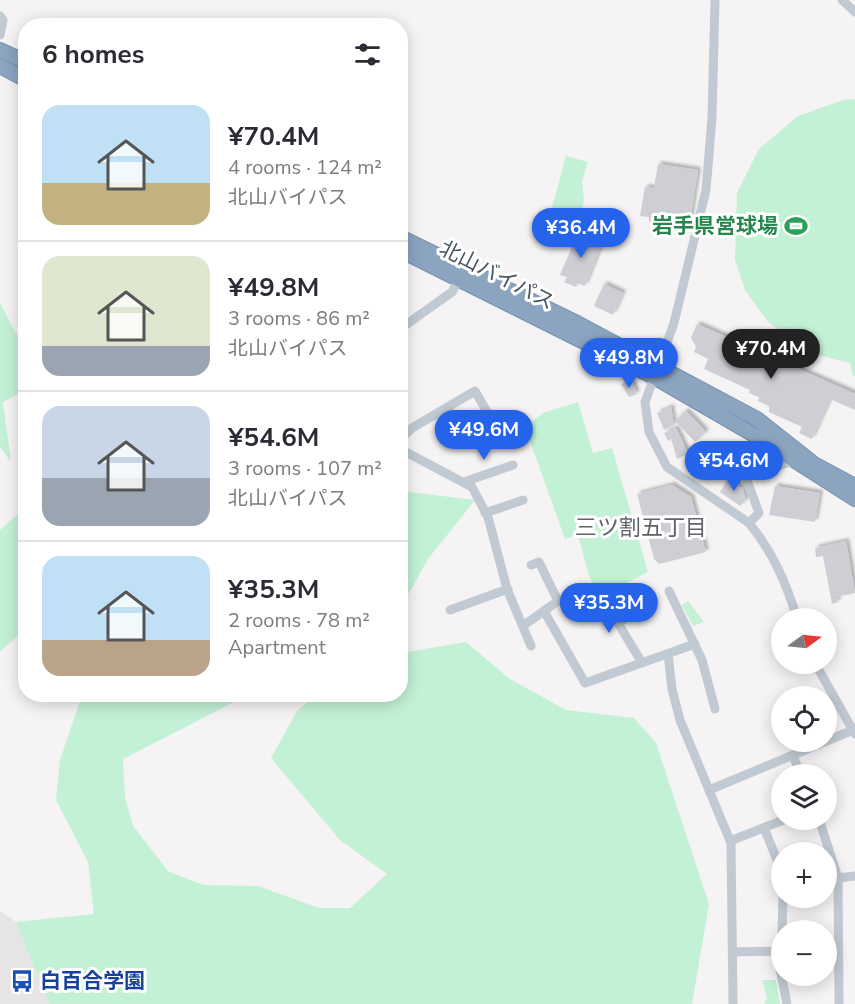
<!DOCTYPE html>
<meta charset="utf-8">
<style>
body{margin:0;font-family:"Nunito Sans","Noto Sans JP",sans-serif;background:#f7f7f7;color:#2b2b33;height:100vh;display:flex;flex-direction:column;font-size:22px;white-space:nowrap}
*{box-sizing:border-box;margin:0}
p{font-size:20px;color:#7c7c81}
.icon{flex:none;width:33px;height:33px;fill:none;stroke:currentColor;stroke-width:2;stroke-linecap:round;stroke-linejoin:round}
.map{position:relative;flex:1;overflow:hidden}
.sheet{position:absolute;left:18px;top:18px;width:390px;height:684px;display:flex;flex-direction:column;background:#fff;border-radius:24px;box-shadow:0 3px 15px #0003}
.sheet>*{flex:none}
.needle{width:39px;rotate:75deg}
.controls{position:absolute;left:771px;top:608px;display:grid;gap:12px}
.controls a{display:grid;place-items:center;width:66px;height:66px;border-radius:50%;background:#fff;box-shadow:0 3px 15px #0003;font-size:30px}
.price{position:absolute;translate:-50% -51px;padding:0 14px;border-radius:21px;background:#2563eb;color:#fff;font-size:20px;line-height:39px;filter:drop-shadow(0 2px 3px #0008)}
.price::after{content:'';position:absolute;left:50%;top:36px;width:18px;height:14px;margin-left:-9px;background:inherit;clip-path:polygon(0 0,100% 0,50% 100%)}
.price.selected{background:#222;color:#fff}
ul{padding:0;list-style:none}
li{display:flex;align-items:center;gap:18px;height:150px;padding:0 24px}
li+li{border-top:2px solid #e1e1e2}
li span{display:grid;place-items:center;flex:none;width:168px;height:120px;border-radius:18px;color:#555}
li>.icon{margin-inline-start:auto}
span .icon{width:72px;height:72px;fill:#fffc;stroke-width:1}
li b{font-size:26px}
h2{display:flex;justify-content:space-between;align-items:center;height:72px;padding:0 24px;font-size:26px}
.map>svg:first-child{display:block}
</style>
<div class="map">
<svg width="855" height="1004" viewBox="0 0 855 1004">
<defs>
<filter id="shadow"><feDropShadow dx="3" dy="-3" stdDeviation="1.5" flood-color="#0004"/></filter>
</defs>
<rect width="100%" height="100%" fill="#f5f3f3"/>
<polygon fill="#e6e4e5" points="0,911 16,922 49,1004 0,1004"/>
<g fill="#c3f1d5">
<polygon points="855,99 855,376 853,376 850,363 814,354 768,322 745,290 735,260 737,193 759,149 798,116 843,100"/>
<polygon points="566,156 588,162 582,182 584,201 578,224 550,215"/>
<polygon points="0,303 25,350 25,391 3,402 11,462 0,447"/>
<polygon points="578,402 593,453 612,448 648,572 600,596 589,576 578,535 565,539 525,427 543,413"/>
<polygon points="401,491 475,500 428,559 401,607"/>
<polygon points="18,514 25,517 25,629 0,652 0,530"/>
<polygon points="688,601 704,622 693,626 682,605"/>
<polygon points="466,642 510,679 566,710 634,718 656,743 709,904 692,1004 49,1004 16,922 94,914 88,862 56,800 60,760 82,695 248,695 123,759 125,797 133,826 168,871 203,885 258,886 319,908 350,908 387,874 340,840 271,758 297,711 316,695 400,694 401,653"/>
<polygon points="762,980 776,980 780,1004 764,1004 767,998"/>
</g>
<g fill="#cdcfd5" filter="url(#shadow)">
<polygon points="658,164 698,170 689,228 649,222 649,217 640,216 645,187 654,188"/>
<polygon points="579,231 603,241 585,286 578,283 576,287 564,282 567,277 560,275"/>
<polygon points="604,284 623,293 613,315 594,306"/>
<polygon points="697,324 855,394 855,410 830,399 812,439 799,433 802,427 769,412 769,406 758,401 759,397 749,393 750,390 704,369 708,359 694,352 696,347 691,338"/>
<polygon points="629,382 632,382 637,394 629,397 621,384"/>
<polygon points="671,407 674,425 664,430 657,413"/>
<polygon points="686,411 706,432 695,442 675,421"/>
<polygon points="676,428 688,454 677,459 671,439 668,441 664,433"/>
<polygon points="698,461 705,470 701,473 693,464"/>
<polygon points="737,480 739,487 742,487 746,500 740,506 720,492 727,481"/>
<polygon points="672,485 691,497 706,552 659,564 654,559 637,494"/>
<polygon points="775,486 820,493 815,522 769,515"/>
<polygon points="846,541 855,593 837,597 838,602 832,604 823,556 816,557 815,548"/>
</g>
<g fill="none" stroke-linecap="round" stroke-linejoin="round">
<g stroke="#7690ad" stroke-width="16">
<g id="highway">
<polyline points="0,50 26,62"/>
<polyline points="0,66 26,80"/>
<polyline points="400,237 577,323 757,419 814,464 855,486"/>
<polyline points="400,250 654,377 761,439 855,499"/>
</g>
</g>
<g stroke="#c1cad2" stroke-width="9">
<path d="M715 0 712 118 706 190 674 323 645 402 649 432 667 467 749 523C773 552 786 583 797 618"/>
<polyline points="842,0 855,12"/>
<polyline points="0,16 3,20 0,35"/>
<polyline points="400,329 452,292 459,279"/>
<polyline points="400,440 412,428 475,391 493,422"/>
<polyline points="400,449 472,487 488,517 507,589 531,646"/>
<polyline points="464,482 513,465"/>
<polyline points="485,513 523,500"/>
<polyline points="749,523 759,513 745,475 794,461"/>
<polyline points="669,591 702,660 715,709"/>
<polyline points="450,610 508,589"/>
<polyline points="544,611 585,683 695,644"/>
<polyline points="631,615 618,623 642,663"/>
<polyline points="524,625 558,601 539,562 531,565"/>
<polyline points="668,654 672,689 680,720 731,843 733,1004"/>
<polyline points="815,663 855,734"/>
<polyline points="793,756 801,774"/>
<polyline points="709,790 853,730"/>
<polyline points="819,819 838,878 839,1004"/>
<polyline points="764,828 782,872"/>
<polyline points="730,841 786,819"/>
<polyline points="838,878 855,876"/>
<polyline points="782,930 783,897"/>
<polyline points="782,932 780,969 787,1004"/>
<polyline points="733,952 781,951"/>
</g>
<use href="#highway" stroke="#8ba5c1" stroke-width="14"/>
</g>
<defs>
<g id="stadium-bare" transform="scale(1.8)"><path d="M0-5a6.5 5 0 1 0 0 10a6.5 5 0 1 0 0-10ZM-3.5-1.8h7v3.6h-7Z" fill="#2e9e5b" stroke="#fff" stroke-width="2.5" paint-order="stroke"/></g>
<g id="bus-bare" transform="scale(1.8)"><path d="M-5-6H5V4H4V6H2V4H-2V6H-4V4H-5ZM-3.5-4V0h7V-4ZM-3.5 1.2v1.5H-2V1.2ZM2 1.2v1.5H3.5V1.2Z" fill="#1a4fb4" stroke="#fff" stroke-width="2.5" paint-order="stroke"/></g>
</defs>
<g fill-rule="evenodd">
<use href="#stadium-bare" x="796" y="226"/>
<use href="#bus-bare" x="22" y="981"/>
</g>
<g text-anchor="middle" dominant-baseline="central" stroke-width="6" stroke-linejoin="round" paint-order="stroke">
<g font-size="21" font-weight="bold" fill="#27864d" stroke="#fff" text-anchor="end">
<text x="778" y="226">岩手県営球場</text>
</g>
<g font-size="21" fill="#4a5661" stroke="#fff">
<text transform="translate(497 275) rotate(27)">北山バイパス</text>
</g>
<g font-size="21" font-weight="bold" fill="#164399" stroke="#fff" text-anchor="start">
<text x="40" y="981">白百合学園</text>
</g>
<g font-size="22" fill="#5f6368" stroke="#fff">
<text x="641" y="528">三ツ割五丁目</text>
</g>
</g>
</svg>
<div class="controls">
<a><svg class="needle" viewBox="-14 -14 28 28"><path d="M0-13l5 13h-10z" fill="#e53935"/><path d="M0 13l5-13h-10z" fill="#7c7c81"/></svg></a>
<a><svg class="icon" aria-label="locate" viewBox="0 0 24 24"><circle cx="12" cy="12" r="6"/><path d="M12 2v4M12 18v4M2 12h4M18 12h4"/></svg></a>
<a><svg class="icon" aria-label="layers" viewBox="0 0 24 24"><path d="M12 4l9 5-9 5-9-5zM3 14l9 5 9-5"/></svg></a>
<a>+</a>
<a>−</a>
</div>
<b class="price" style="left:581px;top:259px">¥36.4M</b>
<b class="price selected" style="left:771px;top:380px">¥70.4M</b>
<b class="price" style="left:629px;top:389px">¥49.8M</b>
<b class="price" style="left:484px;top:461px">¥49.6M</b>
<b class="price" style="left:734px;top:492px">¥54.6M</b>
<b class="price" style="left:609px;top:634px">¥35.3M</b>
<section class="sheet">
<h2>6 homes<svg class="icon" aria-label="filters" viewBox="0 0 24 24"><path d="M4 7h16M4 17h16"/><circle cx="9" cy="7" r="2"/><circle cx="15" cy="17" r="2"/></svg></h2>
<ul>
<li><span style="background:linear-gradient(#bfe0f5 65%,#c2b280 0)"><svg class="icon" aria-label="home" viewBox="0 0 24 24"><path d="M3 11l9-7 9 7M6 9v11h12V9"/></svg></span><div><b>¥70.4M</b><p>4 rooms · 124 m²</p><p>北山バイパス</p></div></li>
<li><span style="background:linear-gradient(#dfe7d0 75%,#9aa5b1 0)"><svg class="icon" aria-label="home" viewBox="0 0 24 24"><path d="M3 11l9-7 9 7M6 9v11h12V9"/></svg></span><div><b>¥49.8M</b><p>3 rooms · 86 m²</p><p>北山バイパス</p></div></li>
<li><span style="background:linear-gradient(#c9d6e8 60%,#9aa5b1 0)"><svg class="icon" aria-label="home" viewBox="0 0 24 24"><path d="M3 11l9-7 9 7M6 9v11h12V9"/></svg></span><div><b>¥54.6M</b><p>3 rooms · 107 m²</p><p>北山バイパス</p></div></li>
<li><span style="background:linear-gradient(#bfe0f5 70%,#b9a48a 0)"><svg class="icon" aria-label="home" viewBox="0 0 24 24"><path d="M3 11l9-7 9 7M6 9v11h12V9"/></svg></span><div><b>¥35.3M</b><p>2 rooms · 78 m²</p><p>Apartment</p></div></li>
</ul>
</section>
</div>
